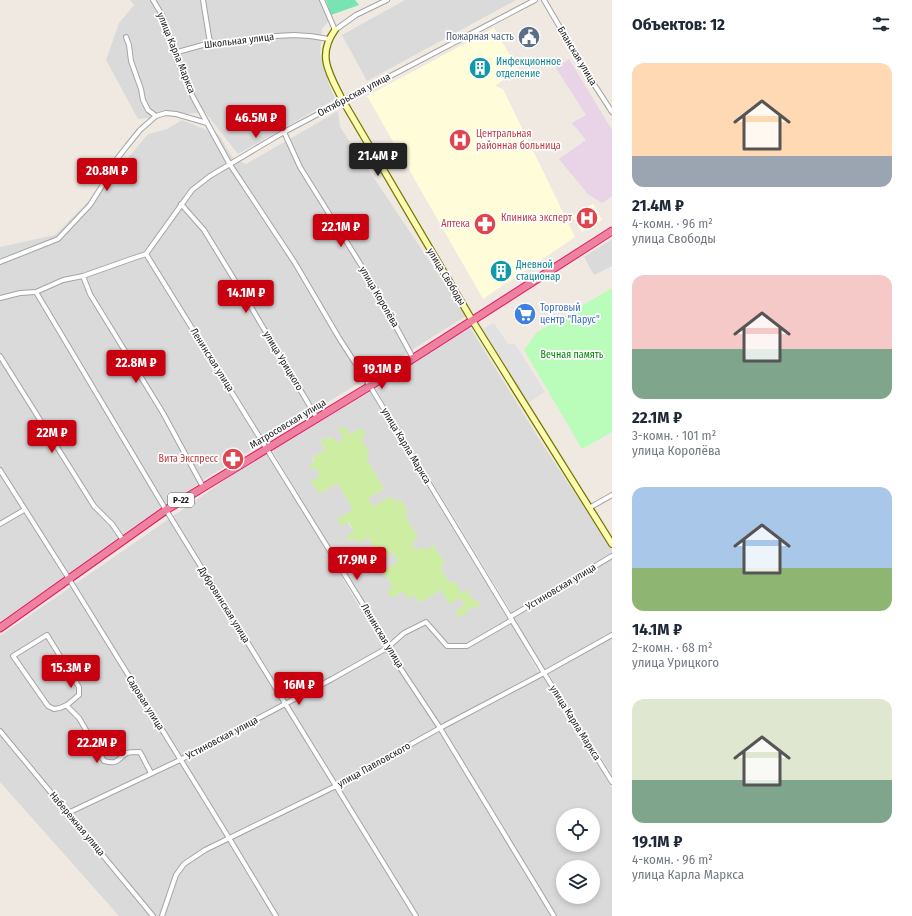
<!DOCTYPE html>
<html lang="ru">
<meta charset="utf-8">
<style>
body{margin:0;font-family:"Fira Sans Condensed",sans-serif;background:#f2f2f3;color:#1f2937;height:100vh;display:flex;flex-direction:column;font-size:15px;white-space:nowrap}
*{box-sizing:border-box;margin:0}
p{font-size:13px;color:#747a83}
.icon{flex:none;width:22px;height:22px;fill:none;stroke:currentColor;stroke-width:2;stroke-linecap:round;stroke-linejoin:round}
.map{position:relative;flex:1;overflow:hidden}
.sheet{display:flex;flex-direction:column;background:#fff;width:300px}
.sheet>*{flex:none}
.fabs{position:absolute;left:556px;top:808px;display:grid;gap:8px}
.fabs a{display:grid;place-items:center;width:44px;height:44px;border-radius:50%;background:#fff;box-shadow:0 2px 6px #0003;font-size:20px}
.price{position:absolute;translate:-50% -34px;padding:0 9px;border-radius:4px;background:#c9000f;color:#fff;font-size:13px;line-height:26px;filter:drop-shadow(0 1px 2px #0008)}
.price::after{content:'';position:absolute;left:50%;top:24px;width:12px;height:9px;margin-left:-6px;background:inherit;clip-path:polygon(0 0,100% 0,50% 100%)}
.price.active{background:#222;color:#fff}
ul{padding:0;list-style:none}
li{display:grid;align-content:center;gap:8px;height:212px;padding:0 20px}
li span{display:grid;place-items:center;height:124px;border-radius:12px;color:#555}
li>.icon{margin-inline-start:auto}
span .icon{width:72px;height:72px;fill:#fffc;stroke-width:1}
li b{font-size:17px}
h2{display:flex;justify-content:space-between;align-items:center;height:48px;padding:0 20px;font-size:17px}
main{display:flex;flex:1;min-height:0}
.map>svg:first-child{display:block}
</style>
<main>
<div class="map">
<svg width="612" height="916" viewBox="0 0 612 916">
<rect width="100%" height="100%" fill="#efe9e2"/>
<g fill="#dbdada" fill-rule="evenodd">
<polygon points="130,0 325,0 331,18 322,29 320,53 328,82 335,99 238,154 205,112 138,119 106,60 119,23 134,5"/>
<polygon points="405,0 516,0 367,81 342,35"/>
<polygon points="338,111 340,127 466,316 211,475 0,622 0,247 55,235 113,176 148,134 167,129 182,120 219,135 232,157 246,164"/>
<polygon points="612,239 612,266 594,275 584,257"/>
<polygon points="469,326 541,442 612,550 612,554 512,613 375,388"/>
<path d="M370 392 508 620 463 645 449 644 427 620 388 646 272 450ZM339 428 350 434 361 428V438L366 457 384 489 368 498 373 507 392 496 395 502 401 499 408 512 404 514 418 538 411 542 416 551H425L434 545 445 564 440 567 449 583 474 602 473 606 467 610 468 611H455L465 605 460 597 441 590 419 603 415 595 404 591 391 598 393 588 383 571 398 562 393 552 381 559 368 537 358 542 355 538 349 541 347 536 354 532 348 522 353 510 338 483 319 494 320 476 315 467 312 458 325 450 320 441 328 437 337 443 345 439Z"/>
<path d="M267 451 386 652 405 634 425 623 446 649 467 648 511 622 541 677 543 676 612 788V916H119L0 782V636ZM563 815H593V845H563ZM563 867H593V897H563Z"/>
<polygon points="612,558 612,632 544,670 512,617"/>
<polygon points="612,637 612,775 548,673"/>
</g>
<polygon fill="#e9d3e6" points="569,59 612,130 612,196 602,203 588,194 559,159 586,140 572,123 586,115 556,68"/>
<g fill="#fffcda">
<polygon points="494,28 518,69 495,86 503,89 575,237 483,299 367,96"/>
<polygon points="593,204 602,220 582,232 572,216"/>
</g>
<polygon fill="#cdeda3" points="341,426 343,429 346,427 350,434 361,428 366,435 361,438 370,455 366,457 384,489 368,498 373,506 392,496 395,502 401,499 408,512 405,515 418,538 411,543 416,550 422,547 425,550 434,545 445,564 440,567 449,583 454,581 462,593 467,590 474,602 477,600 480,605 475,609 473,606 467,610 468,612 459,617 455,611 465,605 460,598 449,604 441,590 419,603 415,595 408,599 404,591 391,598 387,591 393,588 383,571 398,562 393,552 381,559 368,537 358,543 355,538 349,541 346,536 354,532 349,522 341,526 337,519 353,510 338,483 319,494 311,481 320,476 315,467 311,469 309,465 314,462 312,458 325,450 320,441 328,437 329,439 333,436 337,443 344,439 338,428"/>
<polygon fill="#bafdbb" points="612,288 612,432 582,449 524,350 537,332"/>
<polygon fill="#79e4b3" points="326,0 355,0 359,5 331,15"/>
<polygon fill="#e1e1e1" points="494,323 508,344 515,344 545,392 528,403 483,329"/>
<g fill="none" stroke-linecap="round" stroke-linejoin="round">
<g stroke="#a4a4a4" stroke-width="6">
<g id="street">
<polyline points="153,0 162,15 174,53 193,97 229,163 295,263 339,338 370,386 544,673 612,782"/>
<polyline points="203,0 210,43"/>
<polyline points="322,0 335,30 356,15 387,0"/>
<polyline points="544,0 586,72 612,112"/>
<polyline points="126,37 129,45 131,61 141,89 143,100 148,110 156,116"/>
<polyline points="174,53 210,43 243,42 276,36 294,35 310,36 329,39"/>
<polyline points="284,132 300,167 374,286 413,358"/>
<polyline points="181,204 204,230 251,307 317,418"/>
<polyline points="146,254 377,627 387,648 440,728 554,916"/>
<polyline points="0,262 58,239 90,205 102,186 110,168 127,146 140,130 156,116 166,113 176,114 207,123"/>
<polyline points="83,276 90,294 163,413 203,487"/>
<polyline points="36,292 166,510 416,916"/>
<polyline points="0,298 20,293 36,292 63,280 83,276 131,259 146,254 192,190 210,176 284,132 535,0"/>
<polyline points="0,356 94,506 112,524 123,540"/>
<polyline points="0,470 69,579 229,838 276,916"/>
<polyline points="589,508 612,495"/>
<polyline points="0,524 24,510"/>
<polyline points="510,617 612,556"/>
<path d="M47 635 79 687V695C70 703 65 708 54 709L48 706 13 656Z"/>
<path d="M67 706 79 718 104 761C119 765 117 759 127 753 130 752 136 752 140 752L151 773"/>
<polyline points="0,731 153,916"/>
<polyline points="68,813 180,760 332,679 387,648 404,633 426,622 447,646 467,646 512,620"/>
<polyline points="162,916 176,875 184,864 205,850 336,786 440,728 544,673 612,635"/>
</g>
</g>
<g stroke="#737700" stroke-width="8">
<path id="secondary" d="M335 30C316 56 330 75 343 101L472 320 612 544"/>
</g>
<g stroke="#e5176d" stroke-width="9">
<polyline id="highway" points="0,628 166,510 370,386 612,231"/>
</g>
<use href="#street" stroke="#fff" stroke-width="4"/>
<use href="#secondary" stroke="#fefcb0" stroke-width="5.5"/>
<use href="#highway" stroke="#ed839e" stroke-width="7"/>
</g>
<defs>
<g id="civic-disc" transform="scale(1.15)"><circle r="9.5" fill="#5c6f8a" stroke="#fff"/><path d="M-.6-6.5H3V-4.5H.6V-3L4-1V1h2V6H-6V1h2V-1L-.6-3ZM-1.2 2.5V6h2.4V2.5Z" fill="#fff"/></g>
<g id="building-disc" transform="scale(1.15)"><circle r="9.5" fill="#0f9aa8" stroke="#fff"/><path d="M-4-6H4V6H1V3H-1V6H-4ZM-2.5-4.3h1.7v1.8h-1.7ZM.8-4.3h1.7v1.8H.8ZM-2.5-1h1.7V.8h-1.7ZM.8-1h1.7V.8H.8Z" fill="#fff"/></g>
<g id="hospital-disc" transform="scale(1.15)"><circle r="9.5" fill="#e0444e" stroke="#fff"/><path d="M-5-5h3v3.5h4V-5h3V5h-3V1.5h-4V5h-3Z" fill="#fff"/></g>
<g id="pharmacy-disc" transform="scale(1.15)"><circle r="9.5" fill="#e0444e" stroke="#fff"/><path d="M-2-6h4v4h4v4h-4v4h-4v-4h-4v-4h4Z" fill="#fff"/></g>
<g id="supermarket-disc" transform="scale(1.15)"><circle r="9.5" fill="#3f7fe0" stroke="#fff"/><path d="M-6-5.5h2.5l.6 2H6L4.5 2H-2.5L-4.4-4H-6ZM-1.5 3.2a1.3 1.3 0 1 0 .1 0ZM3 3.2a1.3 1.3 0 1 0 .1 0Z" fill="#fff"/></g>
</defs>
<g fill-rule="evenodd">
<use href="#civic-disc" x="529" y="37"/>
<use href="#building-disc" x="480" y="68"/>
<use href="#hospital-disc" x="460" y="140"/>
<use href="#hospital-disc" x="587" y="218"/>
<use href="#pharmacy-disc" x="485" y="224"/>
<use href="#building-disc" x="501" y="271"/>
<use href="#supermarket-disc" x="525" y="314"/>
<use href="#pharmacy-disc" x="233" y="459"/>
</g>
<g text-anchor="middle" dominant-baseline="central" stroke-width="3.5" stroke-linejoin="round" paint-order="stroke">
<rect fill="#fff" stroke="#616161" stroke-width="1" x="168" y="493" width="26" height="14" rx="3"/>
<g font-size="9" font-weight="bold" fill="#1d1d1d">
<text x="181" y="500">Р-22</text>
</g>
<g font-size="10" fill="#4e5e75" stroke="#fff" text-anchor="end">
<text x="514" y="37">Пожарная часть</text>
</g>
<g font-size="10" fill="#1d1d1d" stroke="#fff">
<text transform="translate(239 41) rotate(-7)">Школьная улица</text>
<text transform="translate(176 53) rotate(68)">улица Карла Маркса</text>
<text transform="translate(577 56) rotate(59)">Бланская улица</text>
<text transform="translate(354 95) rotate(-28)">Октябрьская улица</text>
<text transform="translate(446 277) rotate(59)">улица Свободы</text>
<text transform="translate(379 297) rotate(60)">улица Королёва</text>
<text transform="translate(212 360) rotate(58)">Ленинская улица</text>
<text transform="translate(283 361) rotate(59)">улица Урицкого</text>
<text transform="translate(288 424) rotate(-31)">Матросовская улица</text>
<text transform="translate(406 446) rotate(59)">улица Карла Маркса</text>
<text transform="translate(561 587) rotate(-31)">Устиновская улица</text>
<text transform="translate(224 605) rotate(58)">Дубровинская улица</text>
<text transform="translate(382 636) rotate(59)">Ленинская улица</text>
<text transform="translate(145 703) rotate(58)">Садовая улица</text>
<text transform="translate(575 723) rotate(58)">улица Карла Маркса</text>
<text transform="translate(222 738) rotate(-28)">Устиновская улица</text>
<text transform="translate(374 765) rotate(-29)">улица Павловского</text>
<text transform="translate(77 824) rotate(50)">Набережная улица</text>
</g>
<g font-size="10" fill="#0d838f" stroke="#fff" text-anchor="start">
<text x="496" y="62">Инфекционное<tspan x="496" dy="12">отделение</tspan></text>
<text x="516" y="265">Дневной<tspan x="516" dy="12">стационар</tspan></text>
</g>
<g font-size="10" fill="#be3a42" stroke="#fff" text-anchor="end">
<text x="476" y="134" text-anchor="start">Центральная<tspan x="476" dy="12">районная больница</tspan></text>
<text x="572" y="218">Клиника эксперт</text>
<text x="470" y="224">Аптека</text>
<text x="218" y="459">Вита Экспресс</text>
</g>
<g font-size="10" fill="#366cbe" stroke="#fff" text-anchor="start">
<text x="540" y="308">Торговый<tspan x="540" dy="12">центр "Парус"</tspan></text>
</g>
<g font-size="10" fill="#038204" stroke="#fff">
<text x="572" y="355">Вечная память</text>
</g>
</g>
</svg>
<div class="fabs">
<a><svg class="icon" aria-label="locate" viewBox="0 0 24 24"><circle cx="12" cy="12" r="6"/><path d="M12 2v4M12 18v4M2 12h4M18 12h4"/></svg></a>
<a><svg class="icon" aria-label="layers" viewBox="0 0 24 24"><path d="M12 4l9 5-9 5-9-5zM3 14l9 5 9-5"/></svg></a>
</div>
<b class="price" style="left:256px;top:139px">46.5M ₽</b>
<b class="price active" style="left:378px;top:177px">21.4M ₽</b>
<b class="price" style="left:107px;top:192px">20.8M ₽</b>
<b class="price" style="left:341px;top:248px">22.1M ₽</b>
<b class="price" style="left:246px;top:314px">14.1M ₽</b>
<b class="price" style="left:136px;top:384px">22.8M ₽</b>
<b class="price" style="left:382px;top:390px">19.1M ₽</b>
<b class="price" style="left:52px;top:454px">22M ₽</b>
<b class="price" style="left:357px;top:581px">17.9M ₽</b>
<b class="price" style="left:71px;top:689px">15.3M ₽</b>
<b class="price" style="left:299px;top:706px">16M ₽</b>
<b class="price" style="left:97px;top:764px">22.2M ₽</b>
</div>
<section class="sheet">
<h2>Объектов: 12<svg class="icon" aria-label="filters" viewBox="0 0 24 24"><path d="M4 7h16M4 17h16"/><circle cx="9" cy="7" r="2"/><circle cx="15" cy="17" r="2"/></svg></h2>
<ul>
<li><span style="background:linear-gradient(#ffd9b3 75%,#9aa5b1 0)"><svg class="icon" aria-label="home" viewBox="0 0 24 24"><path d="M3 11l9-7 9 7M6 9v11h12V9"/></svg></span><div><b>21.4M ₽</b><p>4-комн. · 96 m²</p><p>улица Свободы</p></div></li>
<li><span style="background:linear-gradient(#f6c9c9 60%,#7fa58c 0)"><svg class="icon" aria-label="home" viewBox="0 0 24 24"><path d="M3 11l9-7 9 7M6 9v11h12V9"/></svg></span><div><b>22.1M ₽</b><p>3-комн. · 101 m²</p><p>улица Королёва</p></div></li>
<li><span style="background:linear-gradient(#a9c7e8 65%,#8fb573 0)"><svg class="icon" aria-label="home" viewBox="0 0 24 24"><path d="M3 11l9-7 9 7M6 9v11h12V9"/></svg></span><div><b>14.1M ₽</b><p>2-комн. · 68 m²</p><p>улица Урицкого</p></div></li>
<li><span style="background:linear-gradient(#dfe7d0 65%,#7fa58c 0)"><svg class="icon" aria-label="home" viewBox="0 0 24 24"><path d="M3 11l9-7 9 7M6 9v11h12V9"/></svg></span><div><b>19.1M ₽</b><p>4-комн. · 96 m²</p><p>улица Карла Маркса</p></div></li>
</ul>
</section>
</main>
